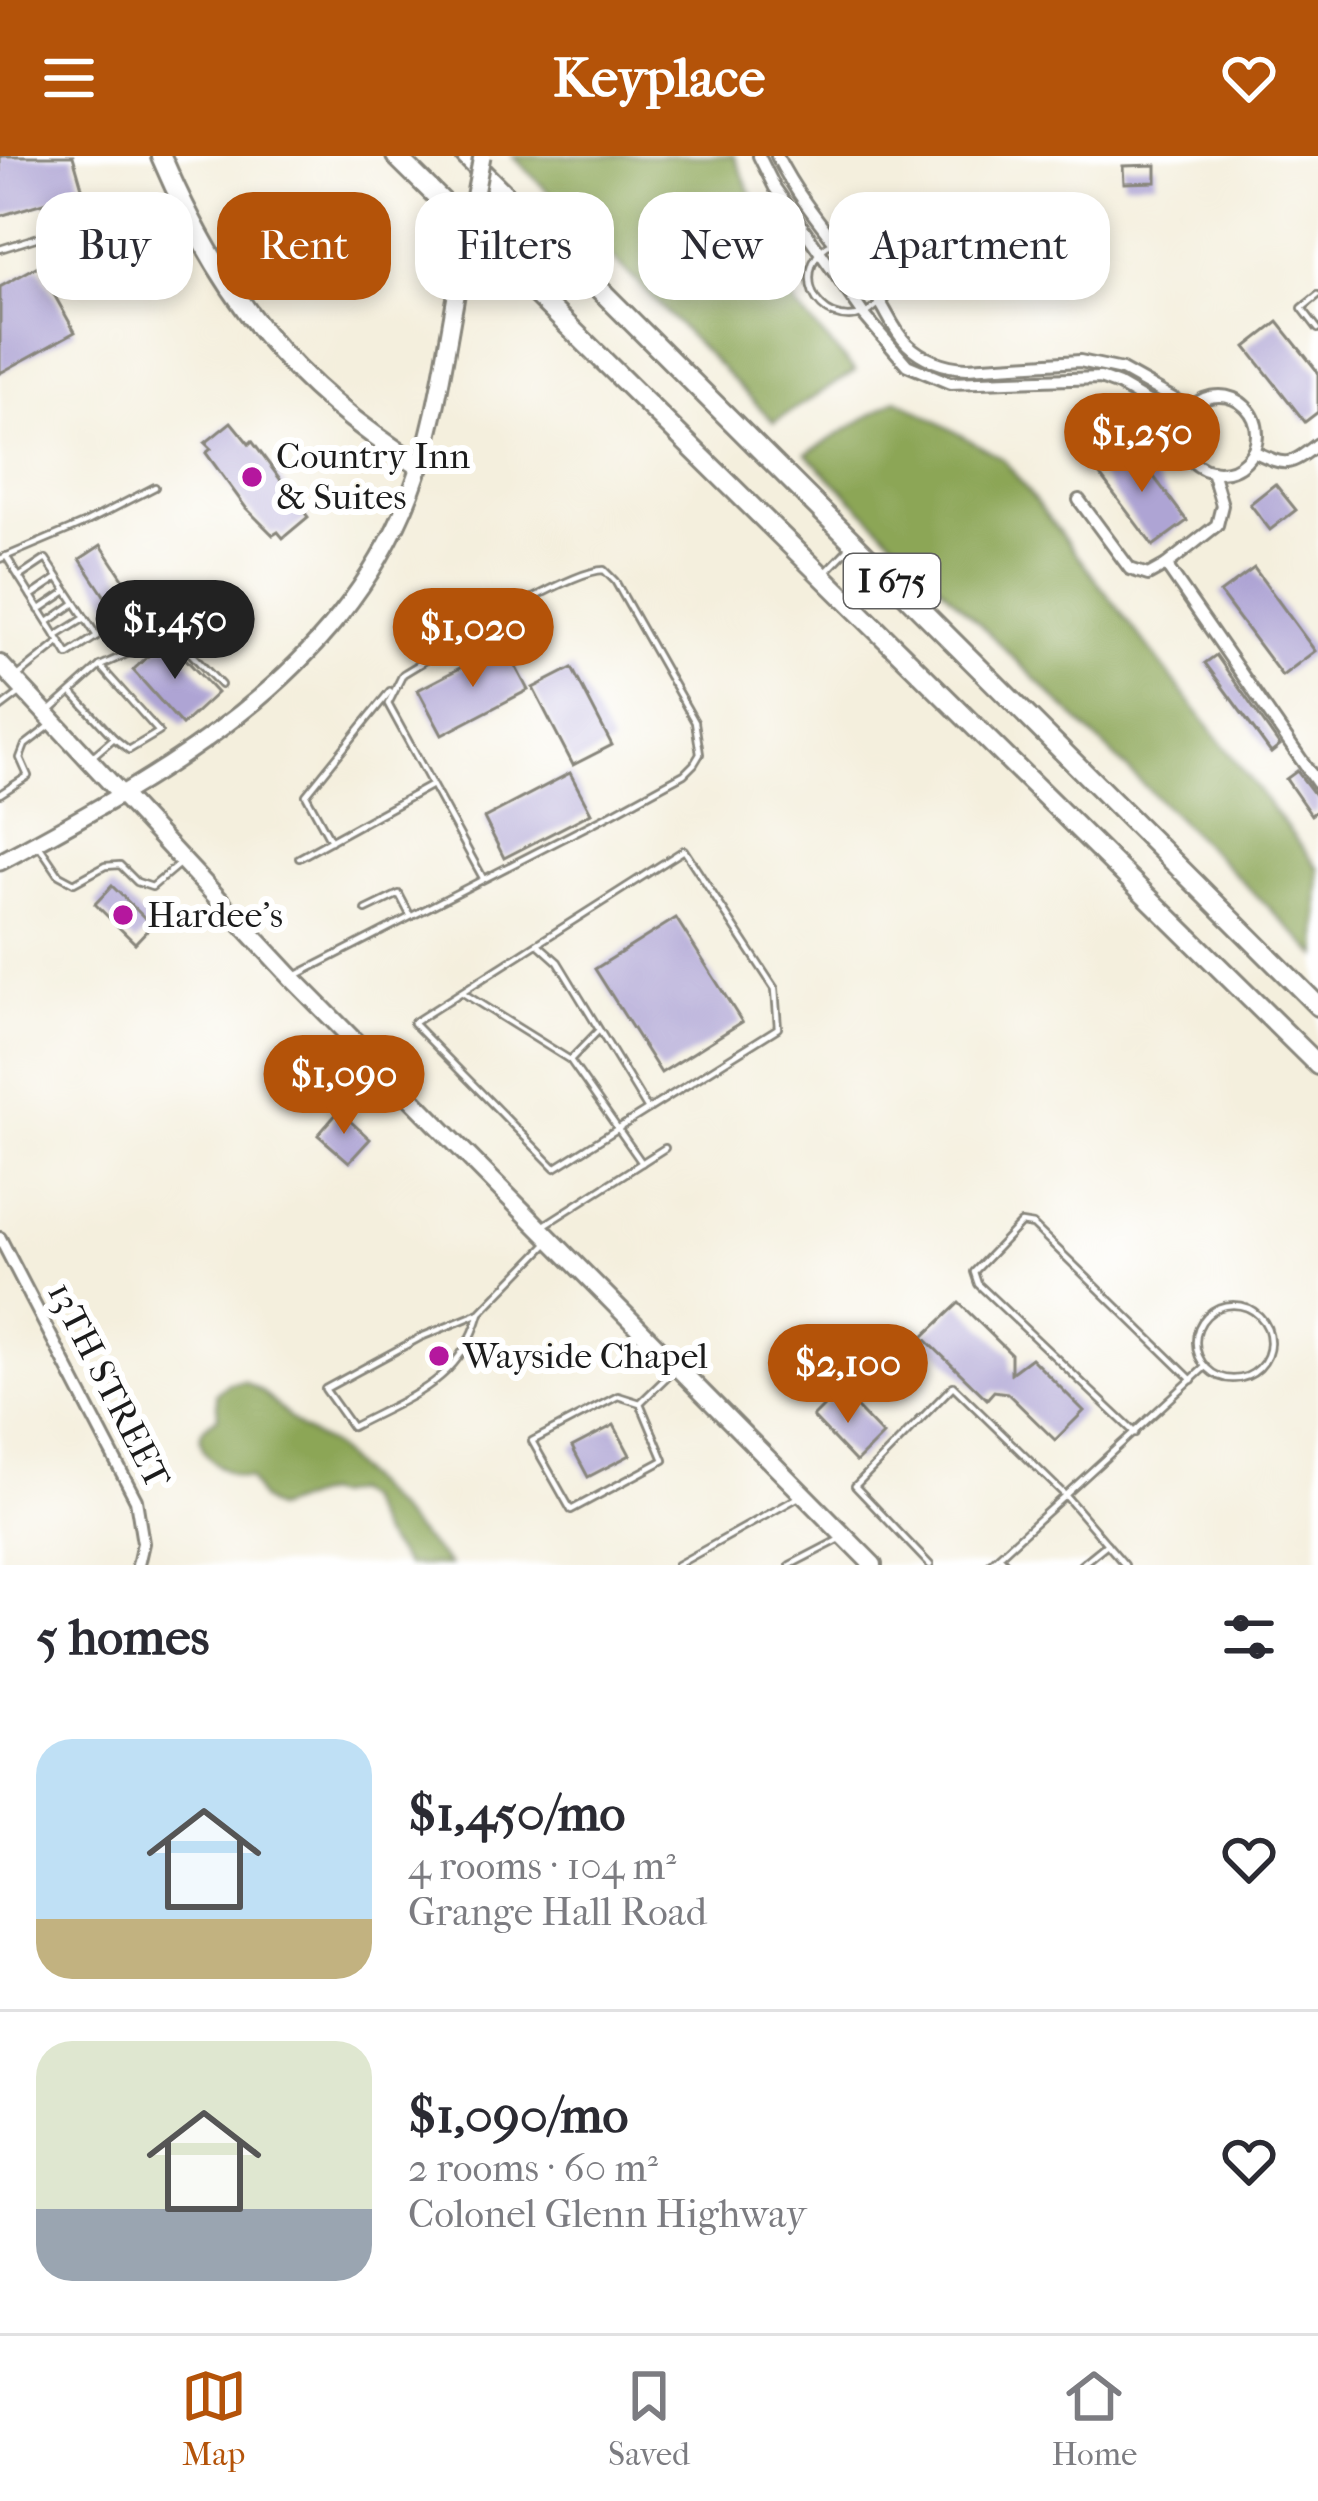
<!DOCTYPE html>
<meta charset="utf-8">
<style>
body{margin:0;font-family:"IM FELL French Canon",serif;background:#f2f2f3;color:#2b2b33;height:100vh;display:flex;flex-direction:column;font-size:45px;white-space:nowrap}
*{box-sizing:border-box;margin:0}
p{font-size:39px;color:#7c7c81}
.icon{flex:none;width:66px;height:66px;fill:none;stroke:currentColor;stroke-width:2;stroke-linecap:round;stroke-linejoin:round}
.map{position:relative;height:1409px;overflow:hidden}
.side{display:flex;flex-direction:column;background:#fff;flex:1}
.side>*{flex:none}
.banner{position:absolute;left:36px;top:36px;width:1248px;height:108px;display:flex;gap:24px}
.price{position:absolute;translate:-50% -102px;padding:0 27px;border-radius:42px;background:#b45309;color:#fff;font-size:39px;line-height:78px;filter:drop-shadow(0 3px 6px #0008)}
.price::after{content:'';position:absolute;left:50%;top:72px;width:36px;height:27px;margin-left:-18px;background:inherit;clip-path:polygon(0 0,100% 0,50% 100%)}
.price.current{background:#222;color:#fff}
ul{padding:0;list-style:none}
li{display:flex;align-items:center;gap:36px;height:300px;padding:0 36px}
li+li{border-top:3px solid #e1e1e2}
li span{display:grid;place-items:center;flex:none;width:336px;height:240px;border-radius:36px;color:#555}
li>.icon{margin-inline-start:auto}
span .icon{width:144px;height:144px;fill:#fffc;stroke-width:1}
li b{font-size:51px}
h2{display:flex;justify-content:space-between;align-items:center;height:144px;padding:0 36px;font-size:51px}
.pill{padding:0 42px;border-radius:36px;background:#fff;box-shadow:0 6px 18px #0003;font-size:42px;line-height:108px}
.pill.current{background:#b45309;color:#fff}
header{display:flex;justify-content:space-between;align-items:center;height:156px;padding:0 36px;background:#b45309;color:#fff;font-size:54px;font-weight:800}
.menu{display:flex;justify-content:space-around;align-items:center;height:168px;border-top:3px solid #e1e1e2;background:#fff;font-size:33px;color:#7c7c81}
.menu a{display:grid;justify-items:center;gap:6px}
.menu .current{color:#b45309}
.map>svg:first-child{display:block}
</style>
<header><svg class="icon" aria-label="menu" viewBox="0 0 24 24"><path d="M4 6h16M4 12h16M4 18h16"/></svg>Keyplace<svg class="icon" aria-label="heart" viewBox="0 0 24 24"><path d="M12 20l-8-8c-3-5 5-10 8-4 3-6 11-1 8 4z"/></svg></header>
<div class="map">
<svg width="1318" height="1409" viewBox="0 0 1318 1409">
<rect width="100%" height="100%" fill="#fff"/>
<filter id="ink" filterUnits="userSpaceOnUse"><feTurbulence type="fractalNoise" baseFrequency=".00833" numOctaves="2"/><feDisplacementMap in="SourceGraphic" scale="24" xChannelSelector="R" yChannelSelector="G"/><feConvolveMatrix kernelMatrix="1 2 1 2 8 2 1 2 1" color-interpolation-filters="sRGB"/></filter>
<filter id="wash" filterUnits="userSpaceOnUse"><feTurbulence type="fractalNoise" baseFrequency=".004" numOctaves="4" result="noise"/><feDisplacementMap in="SourceGraphic" scale="48" xChannelSelector="R" yChannelSelector="G"/><feGaussianBlur stdDeviation="2.7" result="paint"/><feColorMatrix in="noise" values="0 0 0 0 0 0 0 0 0 0 0 0 0 0 0 0 0 1.4 0 .05"/><feComposite in="paint" operator="in"/></filter>
<g filter="url(#wash)">
<rect width="100%" height="100%" fill="#f4efdd"/>
<g fill="#8ca657" stroke="#54613a" stroke-width="3">
<polygon points="734,0 770,78 796,150 855,215 774,266 513,0"/>
<polygon points="897,243 1003,303 1318,712 1318,800 806,298"/>
<path d="M244 1225 262 1236 300 1272 331 1289 449 1409H406L379 1376 364 1344 351 1335 333 1340 322 1337 274 1353 260 1343 249 1322C230 1323 193 1298 202 1275 205 1269 212 1266 218 1261L216 1237 229 1227Z"/>
</g>
<g id="blocks">
<g fill="#aea4d4">
<polygon points="0,0 73,0 83,35 0,60"/>
<polygon points="1156,9 1156,26 1124,27 1123,10"/>
<polygon points="38,110 75,176 0,217 0,131"/>
<polygon points="1278,166 1318,216 1318,256 1305,266 1246,191"/>
<polygon points="231,266 249,288 252,285 308,361 283,382 278,376 273,379 246,352 206,297 211,293 205,287"/>
<polygon points="1130,289 1187,365 1153,390 1096,314"/>
<polygon points="1275,328 1296,354 1270,374 1250,348"/>
<polygon points="101,389 138,445 117,459 80,403"/>
<polygon points="1254,412 1315,495 1282,520 1220,437"/>
<polygon points="170,486 217,537 182,569 133,514 157,492"/>
<polygon points="504,489 528,534 442,579 418,534"/>
<polygon points="1216,499 1280,590 1271,597 1205,507"/>
<polygon points="572,512 612,589 573,609 533,532"/>
<polygon points="1297,615 1318,643 1318,654 1311,659 1286,623"/>
<polygon points="570,617 591,657 504,702 484,662"/>
<polygon points="112,730 152,769 135,787 95,748"/>
<polygon points="676,762 742,866 661,917 595,813"/>
<polygon points="339,955 370,983 349,1006 318,979"/>
<polygon points="959,1147 1011,1198 1011,1217 1031,1202 1084,1255 1055,1284 1007,1237 994,1235 987,1243 923,1181"/>
<polygon points="840,1234 883,1279 856,1306 813,1261"/>
<polygon points="614,1269 630,1299 588,1321 572,1291"/>
</g>
</g>
</g>
<g filter="url(#ink)">
<use href="#blocks" fill-opacity="0" stroke="#88867c" stroke-width="3"/>
<g fill="none" stroke-linecap="round" stroke-linejoin="round">
<g stroke="#88867c" stroke-width="10">
<g id="service">
<circle cx="849" cy="122" r="39"/>
<polyline points="0,93 42,80"/>
<polyline points="1318,139 1302,152 1318,173"/>
<polyline points="6,400 19,421"/>
<polyline points="0,403 85,367 155,331"/>
<polyline points="825,417 850,391"/>
<polyline points="31,440 56,423"/>
<polyline points="39,454 67,435"/>
<polyline points="48,466 75,447"/>
<polyline points="56,480 85,462"/>
<polyline points="100,510 172,478 221,529"/>
<polyline points="19,519 60,486 19,421 46,403 97,480 68,499 60,486"/>
<polyline points="73,538 114,582"/>
<polyline points="0,552 20,537"/>
<polyline points="51,554 100,510 159,576 129,594 114,582 94,599"/>
<polyline points="0,638 28,620 20,602 25,589 51,569"/>
<polyline points="331,685 306,639 390,535"/>
<polyline points="40,691 59,719 74,727 105,710 120,709 137,726 152,731 178,709"/>
<polygon points="684,694 775,833 778,872 555,1012 413,867"/>
<polyline points="299,702 432,629"/>
<polyline points="366,754 399,738 410,759"/>
<polyline points="538,788 558,806 647,952"/>
<path d="M297 819 607 660 684 618 694 608 700 598 695 566 615 425 604 414C569 414 440 496 403 518L388 548 483 722"/>
<polyline points="463,837 570,904 642,1007"/>
<polyline points="570,904 599,874"/>
<polyline points="546,1068 665,992"/>
<circle cx="1233" cy="1186" r="37"/>
<path d="M480 1157C460 1226 411 1240 352 1271L325 1233 421 1181 480 1157 549 1086"/>
<polyline points="640,1247 618,1240 532,1285 571,1354 664,1304 640,1247 673,1215"/>
<polyline points="1135,1277 978,1128 974,1116 1021,1067 1033,1069 1192,1224"/>
<polyline points="999,1400 1007,1409"/>
<polyline points="677,1409 799,1341"/>
<polyline points="790,1409 840,1383"/>
<polyline points="930,1409 855,1330 953,1230 1065,1339 1125,1409"/>
<polyline points="989,1409 1205,1211"/>
<polyline points="1081,1409 1107,1388"/>
</g>
</g>
<g stroke="#88867c" stroke-width="16">
<g id="minor">
<polyline points="759,0 775,32 864,159 907,209 950,227 1100,222 1119,229 1183,266"/>
<path d="M777 0C802 51 843 93 876 140 887 155 893 174 907 188 924 204 945 211 967 212L1080 205 1122 214 1190 252"/>
<circle cx="1219" cy="278" r="38"/>
<path d="M1253 295C1287 311 1288 311 1318 288"/>
<polyline points="1212,315 1222,349 1217,369 1166,409 1318,628"/>
<polyline points="1079,344 1130,413 1148,419 1166,409"/>
<polyline points="0,1082 136,1344 143,1387 138,1409"/>
</g>
</g>
<g stroke="#88867c" stroke-width="21">
<path id="secondary" d="M0 706C166 617 339 521 411 336 435 273 444 206 456 140"/>
</g>
<g stroke="#88867c" stroke-width="22">
<polyline id="primary" points="0,508 292,822 873,1409"/>
</g>
<g stroke="#88867c" stroke-width="24">
<g id="motorway">
<path d="M161 0C221 140 290 229 420 310"/>
<polyline points="396,0 1318,909"/>
<polyline points="466,0 1318,850"/>
</g>
</g>
<use href="#service" stroke="#fff" stroke-width="4.5"/>
<use href="#minor" stroke="#fff" stroke-width="10"/>
<use href="#secondary" stroke="#fff" stroke-width="15"/>
<use href="#primary" stroke="#fff" stroke-width="16"/>
<use href="#motorway" stroke="#fff" stroke-width="18"/>
<g stroke="#88867c" stroke-width="21" stroke-linecap="butt">
<polyline id="secondary-bridge" points="456,140 482,0"/>
</g>
<use href="#secondary-bridge" stroke="#fff" stroke-width="15"/>
</g>
</g>
<g fill="#b5179e" stroke="#fff" stroke-width="4.5">
<circle cx="252" cy="321" r="12"/>
<circle cx="123" cy="759" r="12"/>
<circle cx="439" cy="1200" r="12"/>
</g>
<g text-anchor="middle" dominant-baseline="central" stroke-width="12" stroke-linejoin="round" paint-order="stroke">
<rect fill="#fff" stroke="#606060" stroke-width="3" x="844" y="398" width="96" height="54" rx="9"/>
<g font-size="33" font-weight="bold" fill="#1c1c1c">
<text x="892" y="425">I 675</text>
</g>
<g font-size="36" fill="#1c1c1c" stroke="#fff" text-anchor="start">
<text x="276" y="300">Country Inn<tspan x="276" dy="41">&amp; Suites</tspan></text>
<text x="147" y="759">Hardee's</text>
<text x="463" y="1200">Wayside Chapel</text>
</g>
<g font-size="36" fill="#1c1c1c" stroke="#fff">
<text transform="translate(109 1229) rotate(63)">13TH STREET</text>
</g>
</g>
</svg>
<b class="price" style="left:1142px;top:339px">$1,250</b>
<b class="price current" style="left:175px;top:526px">$1,450</b>
<b class="price" style="left:473px;top:534px">$1,020</b>
<b class="price" style="left:344px;top:981px">$1,090</b>
<b class="price" style="left:848px;top:1270px">$2,100</b>
<div class="banner">
<a class="pill">Buy</a>
<a class="pill current">Rent</a>
<a class="pill">Filters</a>
<a class="pill">New</a>
<a class="pill">Apartment</a>
</div>
</div>
<section class="side">
<h2>5 homes<svg class="icon" aria-label="filters" viewBox="0 0 24 24"><path d="M4 7h16M4 17h16"/><circle cx="9" cy="7" r="2"/><circle cx="15" cy="17" r="2"/></svg></h2>
<ul>
<li><span style="background:linear-gradient(#bfe0f5 75%,#c2b280 0)"><svg class="icon" aria-label="home" viewBox="0 0 24 24"><path d="M3 11l9-7 9 7M6 9v11h12V9"/></svg></span><div><b>$1,450/mo</b><p>4 rooms · 104 m²</p><p>Grange Hall Road</p></div><svg class="icon" aria-label="heart" viewBox="0 0 24 24"><path d="M12 20l-8-8c-3-5 5-10 8-4 3-6 11-1 8 4z"/></svg></li>
<li><span style="background:linear-gradient(#dfe7d0 70%,#9aa5b1 0)"><svg class="icon" aria-label="home" viewBox="0 0 24 24"><path d="M3 11l9-7 9 7M6 9v11h12V9"/></svg></span><div><b>$1,090/mo</b><p>2 rooms · 60 m²</p><p>Colonel Glenn Highway</p></div><svg class="icon" aria-label="heart" viewBox="0 0 24 24"><path d="M12 20l-8-8c-3-5 5-10 8-4 3-6 11-1 8 4z"/></svg></li>
</ul>
</section>
<nav class="menu">
<a class="current"><svg class="icon" aria-label="map" viewBox="0 0 24 24"><path d="M3 6l6-2 6 2 6-2v14l-6 2-6-2-6 2zM9 4v14M15 6v14"/></svg>Map</a>
<a><svg class="icon" aria-label="saved" viewBox="0 0 24 24"><path d="M7 4h10v16l-5-4-5 4z"/></svg>Saved</a>
<a><svg class="icon" aria-label="home" viewBox="0 0 24 24"><path d="M3 11l9-7 9 7M6 9v11h12V9"/></svg>Home</a>
</nav>
